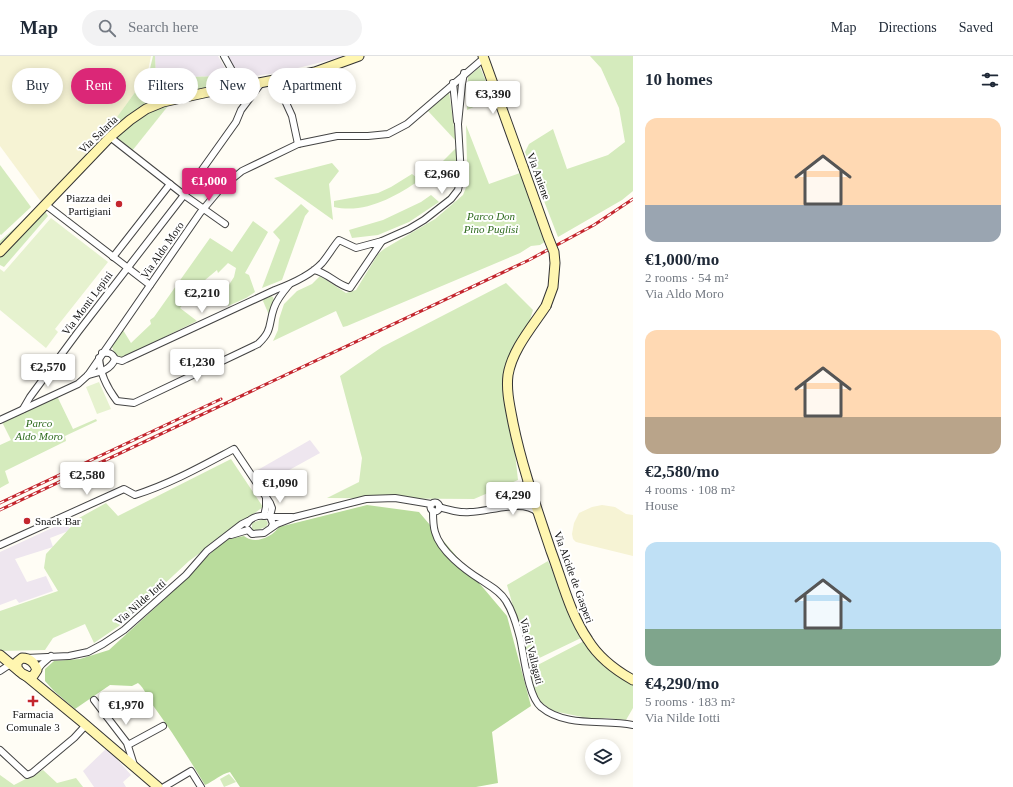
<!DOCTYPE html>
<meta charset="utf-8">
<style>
body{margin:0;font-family:"Times New Roman",serif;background:#f2f2f3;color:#1f2937;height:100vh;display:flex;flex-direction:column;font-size:15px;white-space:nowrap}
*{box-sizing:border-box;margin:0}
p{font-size:13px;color:#747a83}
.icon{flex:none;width:22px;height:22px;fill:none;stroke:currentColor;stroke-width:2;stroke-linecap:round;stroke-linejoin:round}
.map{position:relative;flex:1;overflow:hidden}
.sheet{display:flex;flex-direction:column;background:#fff;width:380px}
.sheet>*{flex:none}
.banner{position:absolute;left:12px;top:12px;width:380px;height:36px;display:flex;gap:8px}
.fabs{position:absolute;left:585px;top:683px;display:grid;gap:8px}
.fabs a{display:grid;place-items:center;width:36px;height:36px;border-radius:50%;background:#fff;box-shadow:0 2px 10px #0003;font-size:20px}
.price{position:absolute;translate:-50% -34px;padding:0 9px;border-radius:4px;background:#fff;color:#222;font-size:13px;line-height:26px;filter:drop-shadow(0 1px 2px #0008)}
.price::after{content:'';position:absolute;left:50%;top:24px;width:12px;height:9px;margin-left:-6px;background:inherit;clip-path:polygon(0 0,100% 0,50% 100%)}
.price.on{background:#db2777;color:#fff}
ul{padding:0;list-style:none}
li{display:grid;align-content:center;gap:8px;height:212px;padding:0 12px}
li span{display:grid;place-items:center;height:124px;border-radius:12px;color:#555}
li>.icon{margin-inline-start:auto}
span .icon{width:72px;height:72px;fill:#fffc;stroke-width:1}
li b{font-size:17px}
h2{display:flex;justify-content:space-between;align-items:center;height:48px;padding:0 12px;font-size:17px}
.chip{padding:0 14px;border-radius:18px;background:#fff;box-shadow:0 2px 10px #0003;font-size:14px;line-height:36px}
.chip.on{background:#db2777;color:#fff}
header{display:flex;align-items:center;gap:24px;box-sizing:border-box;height:56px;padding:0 20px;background:#fff;border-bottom:1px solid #e0e1e3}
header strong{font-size:19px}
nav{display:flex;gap:22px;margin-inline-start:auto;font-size:14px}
.search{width:280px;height:36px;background:#f2f2f3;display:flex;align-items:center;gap:10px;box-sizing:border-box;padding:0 14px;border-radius:22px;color:#747a83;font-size:15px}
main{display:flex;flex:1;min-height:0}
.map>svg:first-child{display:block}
</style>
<header>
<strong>Map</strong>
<div class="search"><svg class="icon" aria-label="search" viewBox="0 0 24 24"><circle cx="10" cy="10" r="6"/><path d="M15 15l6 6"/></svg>Search here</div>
<nav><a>Map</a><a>Directions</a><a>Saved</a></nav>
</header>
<main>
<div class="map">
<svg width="633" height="731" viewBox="0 0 633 731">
<rect width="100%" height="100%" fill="#fffdf5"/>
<g fill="#eee6ef">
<polygon points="155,0 218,0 226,14 223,20 156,22"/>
<polygon points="227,0 346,0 278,17 247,21 234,14"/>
<polygon points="310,384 320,397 262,429 256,415"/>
<polygon points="65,466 71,474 50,482 53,491 15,503 27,526 46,520 53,535 19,547 16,543 0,549 0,496"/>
<polygon points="107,692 131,719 123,726 126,731 94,731 83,715"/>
</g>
<g fill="#f6f3d4">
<polygon points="0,0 151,0 148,15 143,25 99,87 42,147 0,90"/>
<polygon points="602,449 615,451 626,458 633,459 633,500 576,486 573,483 572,478 574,467 579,457 592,451"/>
</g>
<g fill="#d5ebbd">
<polygon points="153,0 155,0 156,22 223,20 223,27 112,68 149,17"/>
<polygon points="590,0 633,0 633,135 622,144 558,181 525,96 529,88 553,73 567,113 608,99 625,86 619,52 601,12"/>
<polygon points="480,11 493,42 467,54 468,21"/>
<polygon points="449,36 456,85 428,55"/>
<polygon points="168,50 132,95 113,81 140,60"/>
<polygon points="466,69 489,128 520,117 546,185 540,189 531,190 520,197 347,270 343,271 336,255 273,285 278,274 279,263 284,248 297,235 312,228 320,220 346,237 356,234 378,198 384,193 435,163 463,139 467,129 469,118 467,105"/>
<polygon points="456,92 458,123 442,106"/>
<polygon points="332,107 339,115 329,128 333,164 274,122"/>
<polygon points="0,109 31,151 1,179 0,178"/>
<path d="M412 118 420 124C395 141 365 158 334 151V145L378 137 391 131Z"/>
<polygon points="431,139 439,146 409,166 378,179 352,182 349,174 383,164 421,146"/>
<polygon points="301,148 309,155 305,160 282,224 262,232 280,184 273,176"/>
<polygon points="41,149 48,160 4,211 0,209 0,185"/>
<polygon points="253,165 268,176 245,217 249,219 255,236 246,242 228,250 223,238 234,221 236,212 228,207 218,217 217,214 199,229 180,252 197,265 122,302 116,302 111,288 123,274 131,287 151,268 150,264 154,261 210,182 232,196"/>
<polygon points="506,227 533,254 508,334 518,424 474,443 327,442 359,426 362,402 340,320 382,291"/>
<polygon points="271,240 273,241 274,244 269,259 263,245 264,243"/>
<polygon points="57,340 73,373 96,363 97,365 65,380 66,385 5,415 9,427 0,432 0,389 11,384 2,366"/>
<polygon points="231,403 263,451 189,505 119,570 94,587 85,568 53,582 45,594 0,595 0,555 58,535 44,512 46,498 79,462 106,447 118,460"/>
<polygon points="263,463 266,464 268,467 266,471 254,475 252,473 252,467"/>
<polygon points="548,505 581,582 529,607 507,529"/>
<polygon points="584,585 598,604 615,618 633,628 633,652 626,664 606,662 592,663 553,655 537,643 533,625 528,614"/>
<polygon points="139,637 153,655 142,659 132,641"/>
<polygon points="43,714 57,727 76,722 83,731 0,731 0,719 14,729"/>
<polygon points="229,718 236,726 224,731 220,723"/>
</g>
<path fill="#b9dc9c" d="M367 449 419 456 507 560 531 650 492 676 498 727 476 731H240L230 716C221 718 214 725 205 729 188 701 171 674 152 648 147 641 145 633 138 627L132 630 110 629 75 653 54 635 45 625V613L54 605 80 603 109 594 168 540 219 489 229 483 244 480C255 489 272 481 279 471Z"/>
<g fill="#e6f2cf">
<polygon points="51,162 108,206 55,273 58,276 46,292 0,254 0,213 4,216"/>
<polygon points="99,326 111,353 97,358 86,331"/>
</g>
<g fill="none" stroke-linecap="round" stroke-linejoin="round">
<g stroke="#444" stroke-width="8">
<g id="street">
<polyline points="224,0 240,29"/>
<polyline points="282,23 282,38 292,60 298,88"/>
<polyline points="453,27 457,65"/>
<polyline points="110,81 184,139 225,168"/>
<polyline points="46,149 150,229"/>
<polyline points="382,185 409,173 424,164 451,143 458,134 461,120 458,68 462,28 464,17"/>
<polyline points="113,201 170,128"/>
<path d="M99 302C100 318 108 333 117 345L134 347 258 288C273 274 268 269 274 252 277 243 283 236 289 229"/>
<path d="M115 303 122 305 126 303 275 234C291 228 310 220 322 207 328 200 333 191 339 184L356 192 382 185 350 232C337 229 328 217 314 214"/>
<path d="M88 319C99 316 110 315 115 303 112 297 109 296 102 297"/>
<polyline points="23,353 30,341 78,276 184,139 236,66 241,54 262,26"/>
<polyline points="0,364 78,328 88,319 200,157 221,132 242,115 298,88 337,80 368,80 388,78 407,68 484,2"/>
<circle cx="435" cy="451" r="4.5"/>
<path d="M497 450C510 444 525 441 527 424"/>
<path d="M439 451C449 454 459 457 470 456 488 456 524 442 538 457"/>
<path d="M433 455C433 462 433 470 435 476 440 495 465 514 481 524 490 530 500 535 506 545 513 556 517 570 520 582 524 599 528 641 541 651 566 672 604 663 633 669"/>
<polyline points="264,460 266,451 266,441"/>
<polyline points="271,461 292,461"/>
<path d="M247 468C251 460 262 459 270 460"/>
<polyline points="248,474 252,478 264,477 277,468 295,461 366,443 395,442 431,448"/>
<polyline points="231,479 248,474"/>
<path d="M0 489 124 433 135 439C170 428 202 410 234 393L270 447 272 452 270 460 273 468 272 470"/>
<polyline points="26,602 69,600 88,596 103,588 124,574 186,519 207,495 242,468 248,465"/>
<polyline points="37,614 42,608 51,600"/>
<polyline points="0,615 12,607"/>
<polyline points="94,644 127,687 134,709"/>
<polyline points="128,689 163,670"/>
<polyline points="0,694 27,719 32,717 74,682 86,669"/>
<polyline points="164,731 191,715 201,731"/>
</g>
</g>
<g stroke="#333" stroke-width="11">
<g id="secondary">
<polyline points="483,0 523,111"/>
<polyline points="0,196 110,81 130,64 146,53 163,46 240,29 259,27 315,16 359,0"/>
<path d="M546 250C532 271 512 294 508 319 506 335 510 351 513 367 522 411 537 453 551 495 562 524 570 558 588 584 599 602 615 614 633 624"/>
<polyline points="0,599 19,615"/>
<path d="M22 602C30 602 35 607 37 614L33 620C26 622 21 618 17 612V606Z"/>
<polyline points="25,619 81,665 158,731"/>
</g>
</g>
<use href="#street" stroke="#fff" stroke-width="6"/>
<use href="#secondary" stroke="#fff6b0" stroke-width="9"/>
<g stroke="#c4262e" stroke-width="3">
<g id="rail">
<polyline points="0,447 221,343"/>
<polyline points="0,454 529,204 594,169 633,143"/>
</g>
</g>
<use href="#rail" stroke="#fff" stroke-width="1.5" stroke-dasharray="4.5" stroke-linecap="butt"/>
<g stroke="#333" stroke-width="11" stroke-linecap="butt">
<polyline id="secondary-bridge" points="523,111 548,181 554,196 555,207 553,231 546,250"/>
</g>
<use href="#secondary-bridge" stroke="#fff6b0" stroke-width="9"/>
</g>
<g fill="#c4262e" stroke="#fff" stroke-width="1.5">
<circle cx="119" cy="148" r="4"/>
<circle cx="27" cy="465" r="4"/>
<path d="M31 639h4v4h4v4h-4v4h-4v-4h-4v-4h4z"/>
</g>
<g text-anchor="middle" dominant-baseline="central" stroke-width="4" stroke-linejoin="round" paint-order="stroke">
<g font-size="11" fill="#111" stroke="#fff">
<text transform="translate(98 78) rotate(-44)">Via Salaria</text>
<text transform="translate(539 120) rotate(70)">Via Aniene</text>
<text transform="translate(162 194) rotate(-55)">Via Aldo Moro</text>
<text transform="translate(87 247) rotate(-53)">Via Monti Lepini</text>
<text transform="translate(574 521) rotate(70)">Via Alcide de Gasperi</text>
<text transform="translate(140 546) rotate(-41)">Via Nilde Iotti</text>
<text transform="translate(532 595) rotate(76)">Via di Vallagati</text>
</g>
<g font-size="11" fill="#111" stroke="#fff" text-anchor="end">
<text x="111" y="142">Piazza dei<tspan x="111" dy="13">Partigiani</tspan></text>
<text x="35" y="465" text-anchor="start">Snack Bar</text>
<text x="33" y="658" text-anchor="middle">Farmacia<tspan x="33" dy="13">Comunale 3</tspan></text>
</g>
<g font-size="11" font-style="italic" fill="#2f6b1f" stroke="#fff">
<text x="491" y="160">Parco Don<tspan x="491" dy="13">Pino Puglisi</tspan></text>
<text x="39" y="367">Parco<tspan x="39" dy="13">Aldo Moro</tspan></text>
</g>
</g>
</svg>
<div class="fabs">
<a><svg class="icon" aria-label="layers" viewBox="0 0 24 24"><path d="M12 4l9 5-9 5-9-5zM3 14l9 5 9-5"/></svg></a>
</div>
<b class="price" style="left:493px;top:59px">€3,390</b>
<b class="price" style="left:442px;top:139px">€2,960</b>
<b class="price on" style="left:209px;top:146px">€1,000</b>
<b class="price" style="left:202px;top:258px">€2,210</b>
<b class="price" style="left:197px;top:327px">€1,230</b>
<b class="price" style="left:48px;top:332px">€2,570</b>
<b class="price" style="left:87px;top:440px">€2,580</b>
<b class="price" style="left:280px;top:448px">€1,090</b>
<b class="price" style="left:513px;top:460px">€4,290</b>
<b class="price" style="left:126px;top:670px">€1,970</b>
<div class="banner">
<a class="chip">Buy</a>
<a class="chip on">Rent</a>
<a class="chip">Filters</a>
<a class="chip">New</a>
<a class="chip">Apartment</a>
</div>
</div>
<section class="sheet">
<h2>10 homes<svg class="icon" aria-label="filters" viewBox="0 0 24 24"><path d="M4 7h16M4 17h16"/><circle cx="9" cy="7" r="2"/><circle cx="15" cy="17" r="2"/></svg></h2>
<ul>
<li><span style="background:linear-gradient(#ffd9b3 70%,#9aa5b1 0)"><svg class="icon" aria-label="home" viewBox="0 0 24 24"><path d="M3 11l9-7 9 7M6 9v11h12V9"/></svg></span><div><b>€1,000/mo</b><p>2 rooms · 54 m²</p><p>Via Aldo Moro</p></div></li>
<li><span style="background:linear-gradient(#ffd9b3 70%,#b9a48a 0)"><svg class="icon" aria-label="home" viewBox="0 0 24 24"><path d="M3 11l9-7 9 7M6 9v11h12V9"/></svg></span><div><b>€2,580/mo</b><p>4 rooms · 108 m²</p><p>House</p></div></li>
<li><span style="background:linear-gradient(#bfe0f5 70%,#7fa58c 0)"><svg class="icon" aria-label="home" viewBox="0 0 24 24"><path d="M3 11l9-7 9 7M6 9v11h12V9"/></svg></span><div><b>€4,290/mo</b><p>5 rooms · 183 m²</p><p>Via Nilde Iotti</p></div></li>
</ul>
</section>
</main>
